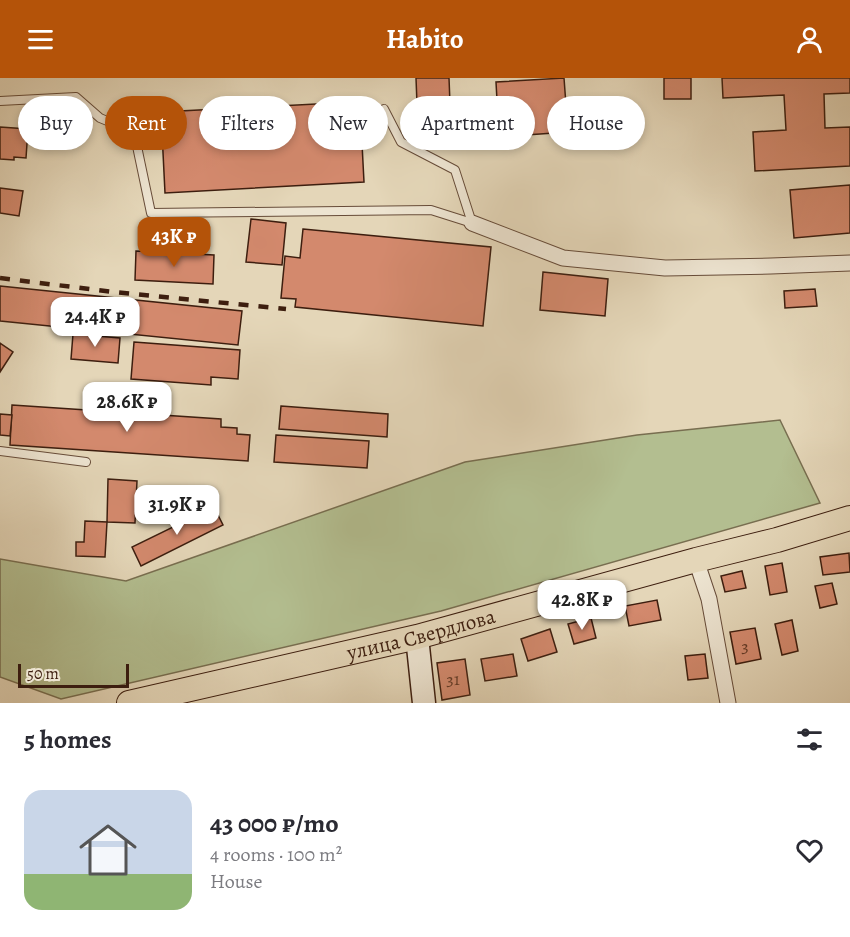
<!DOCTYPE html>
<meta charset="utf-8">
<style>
body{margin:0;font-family:Alegreya,serif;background:#f2f2f3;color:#2b2b33;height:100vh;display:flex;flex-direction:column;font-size:22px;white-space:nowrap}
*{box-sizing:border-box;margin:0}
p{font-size:20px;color:#7c7c81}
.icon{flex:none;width:33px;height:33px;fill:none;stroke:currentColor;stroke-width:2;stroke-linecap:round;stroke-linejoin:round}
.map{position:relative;height:625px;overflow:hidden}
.sheet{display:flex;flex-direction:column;background:#fff;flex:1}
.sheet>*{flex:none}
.guide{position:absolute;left:18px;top:18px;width:814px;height:54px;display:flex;gap:12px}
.scale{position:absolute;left:18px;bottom:15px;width:111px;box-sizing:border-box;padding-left:6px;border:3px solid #3d1e0f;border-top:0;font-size:16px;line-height:21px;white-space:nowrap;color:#3d1e0f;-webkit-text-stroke:4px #ede4d1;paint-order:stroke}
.price{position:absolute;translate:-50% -51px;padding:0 14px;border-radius:12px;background:#fff;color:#222;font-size:20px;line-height:39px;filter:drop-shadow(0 2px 3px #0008)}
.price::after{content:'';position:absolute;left:50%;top:36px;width:18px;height:14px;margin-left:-9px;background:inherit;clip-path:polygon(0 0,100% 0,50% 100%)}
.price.on{background:#b45309;color:#fff}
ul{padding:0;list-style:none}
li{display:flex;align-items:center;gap:18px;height:150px;padding:0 24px}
li span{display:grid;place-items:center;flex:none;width:168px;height:120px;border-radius:18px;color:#555}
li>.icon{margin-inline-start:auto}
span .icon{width:72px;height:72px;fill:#fffc;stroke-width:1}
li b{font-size:26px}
h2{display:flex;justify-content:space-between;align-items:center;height:72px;padding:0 24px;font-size:26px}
.pill{padding:0 21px;border-radius:27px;background:#fff;box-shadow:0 3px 9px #0003;font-size:21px;line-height:54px}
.pill.on{background:#b45309;color:#fff}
header{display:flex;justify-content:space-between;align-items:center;height:78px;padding:0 24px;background:#b45309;color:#fff;font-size:27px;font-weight:700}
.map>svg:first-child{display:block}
</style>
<header><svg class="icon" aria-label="menu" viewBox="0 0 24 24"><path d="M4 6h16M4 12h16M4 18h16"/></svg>Habito<svg class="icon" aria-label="person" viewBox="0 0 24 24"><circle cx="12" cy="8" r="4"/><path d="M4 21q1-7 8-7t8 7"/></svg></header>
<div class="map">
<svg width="850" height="625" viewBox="0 0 850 625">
<rect width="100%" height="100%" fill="#e4d6b8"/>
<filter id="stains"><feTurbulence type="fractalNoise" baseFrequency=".00333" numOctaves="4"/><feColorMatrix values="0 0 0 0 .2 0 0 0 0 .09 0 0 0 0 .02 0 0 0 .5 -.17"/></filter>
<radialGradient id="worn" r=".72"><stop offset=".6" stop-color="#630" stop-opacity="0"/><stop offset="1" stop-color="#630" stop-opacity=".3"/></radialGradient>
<polygon fill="#b3be90" stroke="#786e50" stroke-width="1.5" points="780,342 820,425 441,533 61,621 0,599 0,481 126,503 465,384 637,357"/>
<g fill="#d3896d" stroke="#3d1e0f" stroke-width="1.5">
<polygon points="416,0 449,0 451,51 418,52"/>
<polygon points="564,0 568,54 499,59 496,4"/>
<rect x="664" y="0" width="27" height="21"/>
<polygon points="722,0 850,0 850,15 824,16 825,50 850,49 850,88 755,93 753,54 786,52 784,17 723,20"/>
<polygon points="335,25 335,28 360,27 364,104 165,115 161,34"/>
<polygon points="0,49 28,51 26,80 14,79 14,82 0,81"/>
<polygon points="850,107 850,155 794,160 790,112"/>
<polygon points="0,110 23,113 19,138 0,135"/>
<polygon points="251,141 286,145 282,187 246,184"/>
<polygon points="303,151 491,169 483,248 295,229 296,221 281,220 285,178 300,180"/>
<polygon points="136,173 214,177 213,206 135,202"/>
<polygon points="543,194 608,201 605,238 540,232"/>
<polygon points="0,208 242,233 238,267 0,243"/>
<polygon points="815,211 817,228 785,230 784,213"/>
<polygon points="73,256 120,260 118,285 71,281"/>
<polygon points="134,264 240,272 238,301 211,299 211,307 131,301"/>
<polygon points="0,265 13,274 0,294"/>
<polygon points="12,327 221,341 221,349 237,350 237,356 250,357 248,383 10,367"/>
<polygon points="281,328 388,336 387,359 279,351"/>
<polygon points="0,336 12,337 10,358 0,357"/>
<polygon points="276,357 369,363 367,390 274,384"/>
<polygon points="108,401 137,403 135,445 107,444"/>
<polygon points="214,429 223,447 141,488 132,469"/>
<polygon points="85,443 107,444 105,479 76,478 76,464 84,464"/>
<polygon points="849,475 850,494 823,497 820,479"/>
<polygon points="782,485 787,514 770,517 765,488"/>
<polygon points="742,493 746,510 725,514 721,498"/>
<polygon points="832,505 837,526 820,530 815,508"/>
<polygon points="657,522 661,542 629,548 625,528"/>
<polygon points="591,540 596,560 574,566 568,546"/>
<polygon points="792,542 798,573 782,577 775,546"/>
<polygon points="755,550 761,581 736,586 730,554"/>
<polygon points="550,551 557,574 528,583 521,561"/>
<polygon points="513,576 517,598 485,603 481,581"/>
<polygon points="705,576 708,600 688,602 685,578"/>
<polygon points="465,581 470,617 442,622 437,585"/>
</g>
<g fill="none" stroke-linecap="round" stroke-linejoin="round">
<g stroke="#674c39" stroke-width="10">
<g id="service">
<polyline points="0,23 76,19 100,40 134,54 151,135 431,132 472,145"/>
<polyline points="384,31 401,64 455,92 472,145"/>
<polyline points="0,373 86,384"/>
</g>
</g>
<g stroke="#674c39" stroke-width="17">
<g id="minor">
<polyline points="472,145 563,180 665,190 771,188 850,185"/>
<polyline points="696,482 709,521 728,625"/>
</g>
</g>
<g stroke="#3d1e0f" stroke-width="25">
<polyline id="secondary" points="417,559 424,625"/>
</g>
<g stroke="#3d1e0f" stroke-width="26">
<g id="primary">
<path id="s1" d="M129 625 417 559 696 482 777 462 850 440"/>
</g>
</g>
<use href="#service" stroke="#ede4d1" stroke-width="8"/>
<use href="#minor" stroke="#ede4d1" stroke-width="15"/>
<use href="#secondary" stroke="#ede4d1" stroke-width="22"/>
<use href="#primary" stroke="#e4d6b8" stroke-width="24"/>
<polyline stroke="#3d1e0f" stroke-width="4.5" stroke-dasharray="10 10" stroke-linecap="butt" points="0,200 113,214 286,231"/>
</g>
<g text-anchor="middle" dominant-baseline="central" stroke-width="6" stroke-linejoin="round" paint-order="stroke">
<g font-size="18" fill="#623926">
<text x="745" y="568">3</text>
<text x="453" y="601">31</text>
</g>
<g font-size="21" fill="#3d1e0f" stroke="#ede4d1">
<text stroke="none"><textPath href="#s1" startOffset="300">улица Свердлова</textPath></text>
</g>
</g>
<rect width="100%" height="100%" filter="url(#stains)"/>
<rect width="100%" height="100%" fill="url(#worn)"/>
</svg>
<div class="scale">50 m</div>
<b class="price on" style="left:174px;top:190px">43K ₽</b>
<b class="price" style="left:95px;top:270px">24.4K ₽</b>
<b class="price" style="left:127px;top:355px">28.6K ₽</b>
<b class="price" style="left:177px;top:458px">31.9K ₽</b>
<b class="price" style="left:582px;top:553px">42.8K ₽</b>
<div class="guide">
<a class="pill">Buy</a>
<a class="pill on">Rent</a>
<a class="pill">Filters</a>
<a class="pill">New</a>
<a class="pill">Apartment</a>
<a class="pill">House</a>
</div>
</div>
<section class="sheet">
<h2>5 homes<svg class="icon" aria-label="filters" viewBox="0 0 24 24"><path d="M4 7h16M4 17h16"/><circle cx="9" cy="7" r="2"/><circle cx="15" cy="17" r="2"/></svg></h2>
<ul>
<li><span style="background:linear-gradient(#c9d6e8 70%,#8fb573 0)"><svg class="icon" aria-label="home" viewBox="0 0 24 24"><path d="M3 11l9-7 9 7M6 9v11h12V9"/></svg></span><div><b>43 000 ₽/mo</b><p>4 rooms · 100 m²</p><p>House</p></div><svg class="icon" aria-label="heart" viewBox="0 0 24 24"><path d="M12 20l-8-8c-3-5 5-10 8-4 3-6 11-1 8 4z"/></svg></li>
</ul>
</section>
